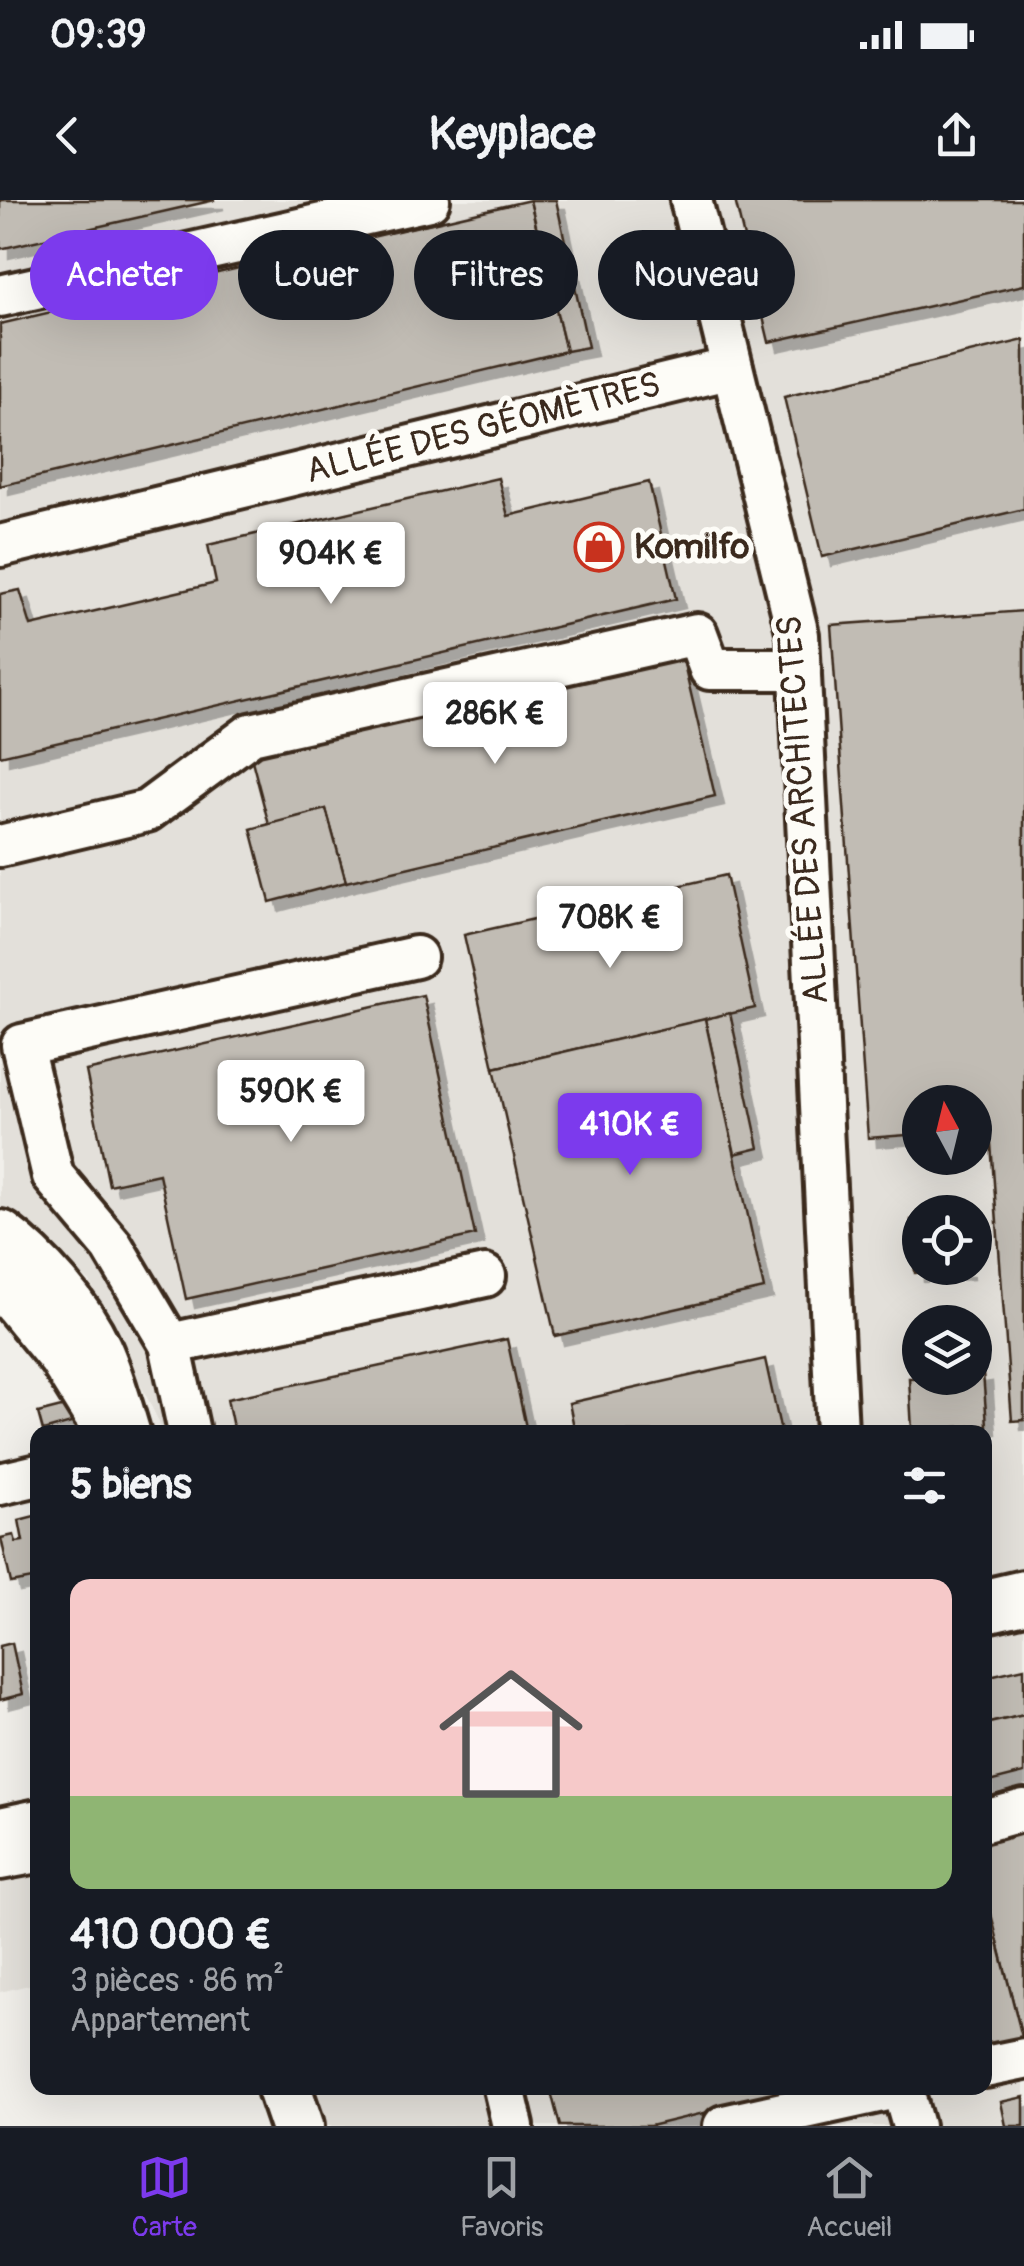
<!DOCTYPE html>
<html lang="fr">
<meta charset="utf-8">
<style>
body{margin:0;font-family:Pangolin,sans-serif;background:#20242c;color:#f1f3f6;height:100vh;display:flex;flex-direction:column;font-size:38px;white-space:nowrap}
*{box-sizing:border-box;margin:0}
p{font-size:32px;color:#9ea1a6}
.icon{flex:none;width:55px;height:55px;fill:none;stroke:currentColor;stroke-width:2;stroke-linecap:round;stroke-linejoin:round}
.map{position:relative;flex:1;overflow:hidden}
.drawer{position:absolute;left:30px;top:1225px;width:962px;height:670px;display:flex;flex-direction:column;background:#171b24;border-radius:20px;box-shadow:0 10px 40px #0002}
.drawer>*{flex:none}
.banner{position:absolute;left:30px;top:30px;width:965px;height:90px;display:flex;gap:20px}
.needle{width:65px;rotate:353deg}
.controls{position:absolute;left:902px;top:885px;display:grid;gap:20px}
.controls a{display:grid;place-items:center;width:90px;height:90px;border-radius:50%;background:#171b24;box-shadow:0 10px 40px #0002;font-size:50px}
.price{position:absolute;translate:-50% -85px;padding:0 22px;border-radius:10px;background:#fff;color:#222;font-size:32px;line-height:65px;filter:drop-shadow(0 2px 5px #0008)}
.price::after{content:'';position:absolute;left:50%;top:60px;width:30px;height:22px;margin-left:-15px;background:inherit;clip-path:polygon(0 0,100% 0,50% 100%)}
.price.selected{background:#7c3aed;color:#fff}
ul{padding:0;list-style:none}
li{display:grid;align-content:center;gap:20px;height:530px;padding:0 40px}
li span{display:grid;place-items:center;height:310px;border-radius:20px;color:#555}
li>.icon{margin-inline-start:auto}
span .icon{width:180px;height:180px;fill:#fffc;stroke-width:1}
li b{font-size:42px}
h2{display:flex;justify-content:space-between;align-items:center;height:120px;padding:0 40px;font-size:42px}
.pill{padding:0 35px;border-radius:45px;background:#171b24;box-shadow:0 10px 40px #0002;font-size:35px;line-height:90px}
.pill.selected{background:#7c3aed;color:#fff}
.status{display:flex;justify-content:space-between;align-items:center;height:70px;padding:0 50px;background:#171b24;direction:ltr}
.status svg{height:28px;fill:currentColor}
header{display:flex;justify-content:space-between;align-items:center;height:130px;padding:0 40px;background:#171b24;font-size:45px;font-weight:700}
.tab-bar{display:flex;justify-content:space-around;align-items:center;height:140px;border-top:2px solid #363941;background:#171b24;font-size:28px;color:#9ea1a6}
.tab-bar a{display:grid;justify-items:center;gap:5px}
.tab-bar .selected{color:#7c3aed}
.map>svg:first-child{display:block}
</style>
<div class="status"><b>09:39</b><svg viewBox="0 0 49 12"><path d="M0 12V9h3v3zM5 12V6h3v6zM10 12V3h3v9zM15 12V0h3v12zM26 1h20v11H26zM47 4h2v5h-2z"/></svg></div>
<header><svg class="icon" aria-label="back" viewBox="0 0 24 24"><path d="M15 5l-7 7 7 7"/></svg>Keyplace<svg class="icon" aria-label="share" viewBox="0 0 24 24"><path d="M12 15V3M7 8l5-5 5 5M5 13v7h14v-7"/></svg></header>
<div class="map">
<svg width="1024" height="1926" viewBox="0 0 1024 1926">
<defs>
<filter id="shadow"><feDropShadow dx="9" dy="9" stdDeviation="0" flood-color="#0004"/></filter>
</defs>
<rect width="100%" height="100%" fill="#f1efea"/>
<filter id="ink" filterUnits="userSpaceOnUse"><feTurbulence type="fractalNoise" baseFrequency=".01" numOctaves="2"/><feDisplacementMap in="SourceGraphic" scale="20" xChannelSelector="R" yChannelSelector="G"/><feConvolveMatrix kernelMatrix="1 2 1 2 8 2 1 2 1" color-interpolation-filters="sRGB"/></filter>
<g filter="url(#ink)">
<g fill="#e3e0da" fill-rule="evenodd">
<path d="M0 0H1024V1926H322L320 1906 313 1888H985V1232H161L159 1222 90 1082 0 1005ZM920 902H975V958H920ZM920 1012H975V1068H920ZM920 1122H975V1178H920Z"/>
<polygon points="37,1636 37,1783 0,1792 0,1642"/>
</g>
<g fill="#c1bcb4" stroke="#3b2a1e" stroke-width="2.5" filter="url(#shadow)">
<polygon points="0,0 215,0 0,49"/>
<polygon points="530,0 566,151 0,286 0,124"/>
<polygon points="530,0 556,0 588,147 566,151"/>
<polygon points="735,0 1024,0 1024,85 769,142"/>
<polygon points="1024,140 1024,309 822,357 784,197"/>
<polygon points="498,278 508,316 649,282 676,399 0,556 0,394 20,390 31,426 216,383 208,345"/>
<polygon points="1024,411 1024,1220 1012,1221 990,930 975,931 975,902 920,902 920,934 868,938 831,425"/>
<polygon points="681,451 715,596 346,682 326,609 269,625 249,549"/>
<polygon points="326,609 346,682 270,702 251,629"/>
<polygon points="726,675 755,808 494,868 464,735"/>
<polygon points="423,795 475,1035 186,1099 159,974 109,985 86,871"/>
<polygon points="730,813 759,948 735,954 705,819"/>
<polygon points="705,819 764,1089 555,1136 494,868"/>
<polygon points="911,1020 920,1020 920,1068 964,1068 964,1070 915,1073"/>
<polygon points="507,1139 527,1232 234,1232 227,1199"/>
<polygon points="765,1159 781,1232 575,1232 569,1203"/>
<polygon points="983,1173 987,1225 912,1230 909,1178 975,1178 975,1174"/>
<polygon points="77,1203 82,1220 43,1231 38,1213"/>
<polygon points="38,1315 38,1378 11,1383 1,1338 14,1335 16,1342 23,1341 19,1320"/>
<polygon points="12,1443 23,1494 0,1500 0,1446"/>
<polygon points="1024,1468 1024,1515 985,1524 985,1477"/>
<polygon points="1024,1515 1024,1573 985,1583 985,1524"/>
<polygon points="1024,1628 1024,1840 1023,1841 985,1690 985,1638"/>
<polygon points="997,1739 1023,1841 985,1850 985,1742"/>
<polygon points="550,1888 808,1888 650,1926 560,1926"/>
<polygon points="1024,1897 1024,1926 1006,1926 1001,1902"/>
</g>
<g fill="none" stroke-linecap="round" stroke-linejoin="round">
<g stroke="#3b2a1e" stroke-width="48">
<g id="minor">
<polyline points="691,0 798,435 837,1232"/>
<polyline points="0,96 429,0"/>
<polyline points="0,346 732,168"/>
<polyline points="0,646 147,611 251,534 697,434 710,469 800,469"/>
<polyline points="0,1087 59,1159 93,1214 118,1217"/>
<polyline points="170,1144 485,1076"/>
<polyline points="189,1232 170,1144 112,1046 53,976 22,845 416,757"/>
<polyline points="0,1284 38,1275"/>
<polyline points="985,1621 1024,1610"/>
<polyline points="0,1628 38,1620"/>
<polyline points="0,1659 38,1652"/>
<polyline points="985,1867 1024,1859"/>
<polyline points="504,1888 513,1926"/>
<polyline points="902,1888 913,1926"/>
<polyline points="724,1926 896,1888"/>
</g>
</g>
<g stroke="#3b2a1e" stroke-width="60">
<g id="major">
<path d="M0 1037C36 1064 76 1109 95 1150 107 1176 115 1205 123 1232"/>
<polyline points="985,1406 1024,1397"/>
<polyline points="284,1888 297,1926"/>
</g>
</g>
<use href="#minor" stroke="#fdfcf7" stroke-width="40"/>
<use href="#major" stroke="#fdfcf7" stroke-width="52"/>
</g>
</g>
<defs>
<g id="shop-ring" transform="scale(2.5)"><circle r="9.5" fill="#fdfcf7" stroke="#c8321e" stroke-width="1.5"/><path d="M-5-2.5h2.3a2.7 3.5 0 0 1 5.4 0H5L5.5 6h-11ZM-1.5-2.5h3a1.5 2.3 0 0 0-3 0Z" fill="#c8321e"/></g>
</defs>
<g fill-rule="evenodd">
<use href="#shop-ring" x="599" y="347"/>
</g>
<g text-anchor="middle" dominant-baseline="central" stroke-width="10" stroke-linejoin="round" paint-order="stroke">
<g font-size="35" fill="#3b2a1e" stroke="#fdfcf7">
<text transform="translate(483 228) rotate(-14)">ALLÉE DES GÉOMÈTRES</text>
<text transform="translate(803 610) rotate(-94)">ALLÉE DES ARCHITECTES</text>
</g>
<g font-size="35" font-weight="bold" fill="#3b2a1e" stroke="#fdfcf7" text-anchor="start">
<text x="634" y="347">Komilfo</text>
</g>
</g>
</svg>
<div class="controls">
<a><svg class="needle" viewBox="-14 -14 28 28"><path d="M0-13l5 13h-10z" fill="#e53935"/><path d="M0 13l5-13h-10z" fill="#9ea1a6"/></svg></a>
<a><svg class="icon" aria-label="locate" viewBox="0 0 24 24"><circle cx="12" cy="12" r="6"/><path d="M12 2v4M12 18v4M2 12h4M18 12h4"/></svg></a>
<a><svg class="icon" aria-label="layers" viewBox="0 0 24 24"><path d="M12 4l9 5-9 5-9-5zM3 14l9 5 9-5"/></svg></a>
</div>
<b class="price" style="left:331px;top:407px">904K €</b>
<b class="price" style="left:495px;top:567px">286K €</b>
<b class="price" style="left:610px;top:771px">708K €</b>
<b class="price" style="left:291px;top:945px">590K €</b>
<b class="price selected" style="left:630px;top:978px">410K €</b>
<div class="banner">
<a class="pill selected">Acheter</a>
<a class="pill">Louer</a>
<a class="pill">Filtres</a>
<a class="pill">Nouveau</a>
</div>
<section class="drawer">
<h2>5 biens<svg class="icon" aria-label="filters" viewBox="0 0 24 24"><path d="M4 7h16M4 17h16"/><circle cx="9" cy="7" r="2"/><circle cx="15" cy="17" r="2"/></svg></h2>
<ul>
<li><span style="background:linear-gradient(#f6c9c9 70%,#8fb573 0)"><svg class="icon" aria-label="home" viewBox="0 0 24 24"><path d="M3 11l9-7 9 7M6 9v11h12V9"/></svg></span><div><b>410 000 €</b><p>3 pièces · 86 m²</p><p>Appartement</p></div></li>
</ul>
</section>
</div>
<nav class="tab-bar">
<a class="selected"><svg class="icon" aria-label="map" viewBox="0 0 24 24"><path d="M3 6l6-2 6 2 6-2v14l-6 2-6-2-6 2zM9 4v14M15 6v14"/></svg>Carte</a>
<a><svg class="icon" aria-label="saved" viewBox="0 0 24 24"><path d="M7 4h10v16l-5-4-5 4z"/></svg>Favoris</a>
<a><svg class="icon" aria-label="home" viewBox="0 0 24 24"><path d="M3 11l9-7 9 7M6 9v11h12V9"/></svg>Accueil</a>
</nav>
